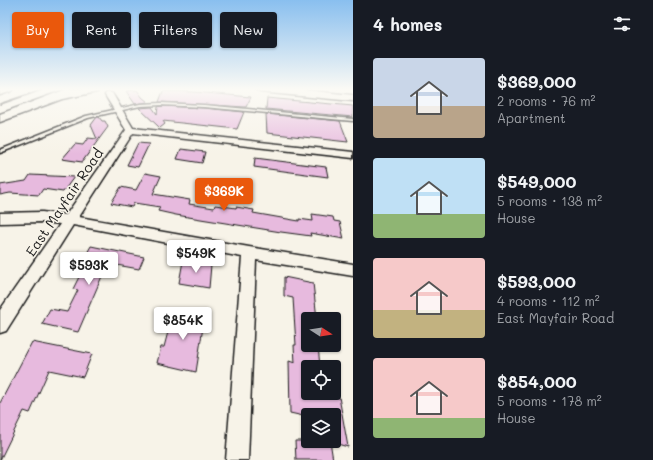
<!DOCTYPE html>
<meta charset="utf-8">
<style>
body{margin:0;font-family:Mali,sans-serif;background:#242831;color:#f1f3f6;height:100vh;display:flex;flex-direction:column;font-size:15px;white-space:nowrap}
*{box-sizing:border-box;margin:0}
p{font-size:13px;color:#9ea1a6}
.icon{flex:none;width:22px;height:22px;fill:none;stroke:currentColor;stroke-width:2;stroke-linecap:round;stroke-linejoin:round}
.map{position:relative;flex:1;overflow:hidden}
.side{display:flex;flex-direction:column;background:#171b24;width:300px}
.side>*{flex:none}
.hud{position:absolute;left:12px;top:12px;width:281px;height:36px;display:flex;gap:8px}
.needle{width:26px;rotate:102deg}
.tools{position:absolute;left:301px;top:312px;display:grid;gap:8px}
.tools a{display:grid;place-items:center;width:40px;height:40px;border-radius:4px;background:#171b24;box-shadow:0 1px 3px #0004;font-size:20px}
.price{position:absolute;translate:-50% -34px;padding:0 9px;border-radius:4px;background:#fff;color:#222;font-size:13px;line-height:26px;filter:drop-shadow(0 1px 2px #0008)}
.price::after{content:'';position:absolute;left:50%;top:24px;width:12px;height:9px;margin-left:-6px;background:inherit;clip-path:polygon(0 0,100% 0,50% 100%)}
.price.current{background:#ea580c;color:#fff}
ul{padding:0;list-style:none}
li{display:flex;align-items:center;gap:12px;height:100px;padding:0 20px}
li span{display:grid;place-items:center;flex:none;width:112px;height:80px;border-radius:4px;color:#555}
li>.icon{margin-inline-start:auto}
span .icon{width:48px;height:48px;fill:#fffc;stroke-width:1}
li b{font-size:17px}
h2{display:flex;justify-content:space-between;align-items:center;height:48px;padding:0 20px;font-size:17px}
.chip{padding:0 14px;border-radius:4px;background:#171b24;box-shadow:0 1px 3px #0004;font-size:14px;line-height:36px}
.chip.current{background:#ea580c;color:#fff}
main{display:flex;flex:1;min-height:0}
.map>svg:first-child{display:block}
</style>
<main>
<div class="map">
<svg width="353" height="460" viewBox="0 0 353 460">
<rect width="100%" height="100%" fill="#f7f3e8"/>
<filter id="ink" filterUnits="userSpaceOnUse"><feTurbulence type="fractalNoise" baseFrequency=".025" numOctaves="2"/><feDisplacementMap in="SourceGraphic" scale="8" xChannelSelector="R" yChannelSelector="G"/><feConvolveMatrix kernelMatrix="1 2 1 2 8 2 1 2 1" color-interpolation-filters="sRGB"/></filter>
<g filter="url(#ink)">
<g fill="#e7bade" stroke="#1c1c1c">
<polygon points="137,90 142,97 148,102 135,104 126,91"/>
<polygon points="163,91 195,92 251,97 246,107 159,102"/>
<polygon points="267,98 353,106 353,117 266,109"/>
<polygon points="161,106 204,108 244,112 237,129 163,121 165,124 160,128 139,108 152,107 157,114 158,107"/>
<polygon points="266,114 340,121 348,142 267,133"/>
<polygon points="97,117 99,117 102,121 105,121 108,127 82,162 62,159 75,144 83,145 88,138 97,139 91,125"/>
<polygon points="138,143 149,144 138,167 127,165"/>
<polygon points="181,149 205,152 202,163 177,159"/>
<polygon points="255,158 326,167 328,177 254,167"/>
<polygon points="145,173 161,176 153,194 190,200 189,204 214,208 215,205 236,208 236,207 254,210 253,213 299,221 299,219 313,221 312,214 333,217 334,221 340,222 344,239 310,233 311,236 281,232 176,215 158,211 160,207 134,203 132,207 111,203 121,187 136,190"/>
<polygon points="30,175 74,177 63,192 43,189 39,195 10,193 0,195 0,185 26,181"/>
<polygon points="91,246 144,257 139,269 111,264 109,268 106,267 78,332 42,324 50,309 67,312 78,290 73,289 86,263 82,262"/>
<polygon points="183,261 211,265 209,288 179,283"/>
<polygon points="284,277 313,283 317,319 308,319 308,345 318,345 320,367 308,367 308,393 339,397 348,447 334,443 334,415 308,415 308,417 290,413 289,361 295,363 294,345 296,345 293,298 284,296"/>
<polygon points="184,309 205,314 196,372 157,363 161,347 164,347 173,313 182,315"/>
<polygon points="32,342 92,354 83,377 49,370 30,413 24,411 0,460 0,403"/>
<polygon points="295,441 330,441 333,460 296,460"/>
</g>
<g fill="none" stroke-linecap="round" stroke-linejoin="round">
<g stroke="#1c1c1c" stroke-width="3">
<polygon id="lane" points="161,103 204,105 353,119 353,121 204,107 161,105 140,106 88,118 0,153 0,150 86,116 140,104"/>
</g>
<g stroke="#1c1c1c" stroke-width="3">
<polygon id="street" points="106,93 112,93 133,128 353,152 353,158 133,133 79,217 249,247 353,264 353,276 256,260 248,460 226,460 242,257 73,225 6,331 0,333 0,310 60,224 42,222 0,223 0,213 42,212 66,215 126,130 105,95"/>
</g>
<g stroke="#1c1c1c" stroke-width="3">
<g id="secondary">
<polygon points="0,89 14,89 12,91 0,95"/>
<polygon points="255,89 294,89 353,95 353,101 260,92"/>
</g>
</g>
<g stroke="#1c1c1c" stroke-width="3">
<polygon id="primary" points="67,89 102,89 97,92 62,99 0,122 0,114"/>
</g>
<use href="#lane" fill="#f7f3e8" fill-rule="evenodd"/>
<use href="#street" fill="#f7f3e8" fill-rule="evenodd"/>
<use href="#secondary" fill="#f7f3e8" fill-rule="evenodd"/>
<use href="#primary" fill="#f7f3e8" fill-rule="evenodd"/>
<polyline stroke="#1c1c1c" stroke-width="2" points="0,104 44,89"/>
</g>
</g>
<linearGradient id="sky" x2="0" y2="1"><stop stop-color="#89bfef"/><stop offset="0.58" stop-color="#fbfaf5"/><stop offset="1" stop-color="#fbfaf5" stop-opacity="0"/></linearGradient>
<rect width="353" height="154" fill="url(#sky)"/>
<g text-anchor="middle" dominant-baseline="central" stroke-width="3" stroke-linejoin="round" paint-order="stroke">
<g font-size="14" fill="#1c1c1c" stroke="#f7f3e8">
<text transform="translate(64 202) rotate(-56)">East Mayfair Road</text>
</g>
</g>
</svg>
<div class="tools">
<a><svg class="needle" viewBox="-14 -14 28 28"><path d="M0-13l5 13h-10z" fill="#e53935"/><path d="M0 13l5-13h-10z" fill="#9ea1a6"/></svg></a>
<a><svg class="icon" aria-label="locate" viewBox="0 0 24 24"><circle cx="12" cy="12" r="6"/><path d="M12 2v4M12 18v4M2 12h4M18 12h4"/></svg></a>
<a><svg class="icon" aria-label="layers" viewBox="0 0 24 24"><path d="M12 4l9 5-9 5-9-5zM3 14l9 5 9-5"/></svg></a>
</div>
<b class="price current" style="left:224px;top:212px">$369K</b>
<b class="price" style="left:196px;top:274px">$549K</b>
<b class="price" style="left:89px;top:286px">$593K</b>
<b class="price" style="left:183px;top:341px">$854K</b>
<div class="hud">
<a class="chip current">Buy</a>
<a class="chip">Rent</a>
<a class="chip">Filters</a>
<a class="chip">New</a>
</div>
</div>
<section class="side">
<h2>4 homes<svg class="icon" aria-label="filters" viewBox="0 0 24 24"><path d="M4 7h16M4 17h16"/><circle cx="9" cy="7" r="2"/><circle cx="15" cy="17" r="2"/></svg></h2>
<ul>
<li><span style="background:linear-gradient(#c9d6e8 60%,#b9a48a 0)"><svg class="icon" aria-label="home" viewBox="0 0 24 24"><path d="M3 11l9-7 9 7M6 9v11h12V9"/></svg></span><div><b>$369,000</b><p>2 rooms · 76 m²</p><p>Apartment</p></div></li>
<li><span style="background:linear-gradient(#bfe0f5 70%,#8fb573 0)"><svg class="icon" aria-label="home" viewBox="0 0 24 24"><path d="M3 11l9-7 9 7M6 9v11h12V9"/></svg></span><div><b>$549,000</b><p>5 rooms · 138 m²</p><p>House</p></div></li>
<li><span style="background:linear-gradient(#f6c9c9 65%,#c2b280 0)"><svg class="icon" aria-label="home" viewBox="0 0 24 24"><path d="M3 11l9-7 9 7M6 9v11h12V9"/></svg></span><div><b>$593,000</b><p>4 rooms · 112 m²</p><p>East Mayfair Road</p></div></li>
<li><span style="background:linear-gradient(#f6c9c9 75%,#8fb573 0)"><svg class="icon" aria-label="home" viewBox="0 0 24 24"><path d="M3 11l9-7 9 7M6 9v11h12V9"/></svg></span><div><b>$854,000</b><p>5 rooms · 178 m²</p><p>House</p></div></li>
</ul>
</section>
</main>
